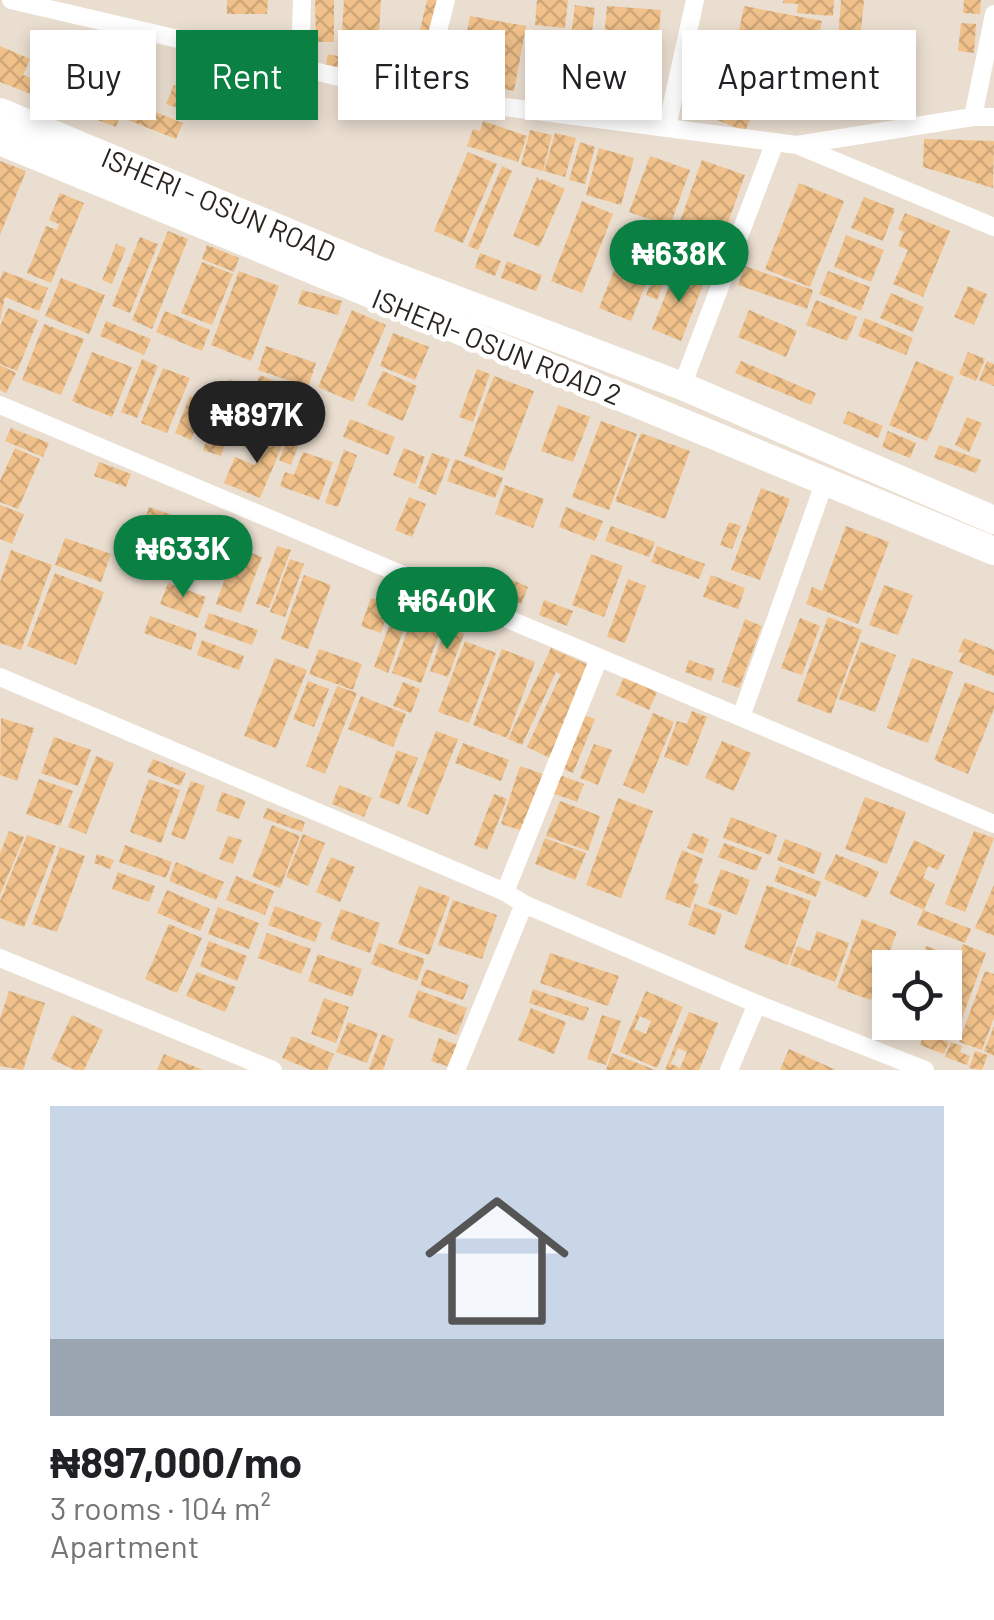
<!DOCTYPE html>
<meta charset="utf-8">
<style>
body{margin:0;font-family:Barlow,sans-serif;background:#f6f6f6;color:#202124;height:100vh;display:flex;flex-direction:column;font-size:38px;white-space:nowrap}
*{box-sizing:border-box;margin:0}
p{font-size:32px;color:#757577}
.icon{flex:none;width:55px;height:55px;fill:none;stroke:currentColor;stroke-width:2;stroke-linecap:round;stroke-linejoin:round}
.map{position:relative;height:1070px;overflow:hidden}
.panel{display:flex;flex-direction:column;background:#fff;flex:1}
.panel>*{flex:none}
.guide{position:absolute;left:30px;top:30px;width:935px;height:90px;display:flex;gap:20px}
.tools{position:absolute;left:872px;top:950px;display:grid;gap:20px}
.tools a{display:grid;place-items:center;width:90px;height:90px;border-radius:0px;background:#fff;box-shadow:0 5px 15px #0003;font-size:50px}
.price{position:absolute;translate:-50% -85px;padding:0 22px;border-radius:35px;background:#0b8043;color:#fff;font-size:32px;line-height:65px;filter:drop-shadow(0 2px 5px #0008)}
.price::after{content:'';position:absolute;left:50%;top:60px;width:30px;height:22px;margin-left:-15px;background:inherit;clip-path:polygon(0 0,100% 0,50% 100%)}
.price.active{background:#222;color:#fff}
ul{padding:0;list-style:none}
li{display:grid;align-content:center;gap:20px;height:530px;padding:0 50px}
li span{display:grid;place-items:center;height:310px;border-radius:0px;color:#555}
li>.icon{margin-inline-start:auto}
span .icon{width:180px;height:180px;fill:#fffc;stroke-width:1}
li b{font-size:42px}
.chip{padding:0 35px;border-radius:0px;background:#fff;box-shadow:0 5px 15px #0003;font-size:35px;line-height:90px}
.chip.active{background:#0b8043;color:#fff}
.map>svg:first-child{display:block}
</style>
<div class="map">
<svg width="994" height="1070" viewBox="0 0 994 1070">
<defs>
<pattern id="building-cross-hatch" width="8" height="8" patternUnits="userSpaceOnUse" patternTransform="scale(2.5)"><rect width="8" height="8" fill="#f0c18a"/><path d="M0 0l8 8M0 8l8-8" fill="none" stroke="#cea677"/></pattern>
</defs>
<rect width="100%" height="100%" fill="#eaded0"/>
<g fill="url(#building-cross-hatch)" fill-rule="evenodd">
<polygon points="227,0 268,0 267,14 227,14"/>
<polygon points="315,0 334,0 334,42 316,42"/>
<polygon points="344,0 381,0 378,50 341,47"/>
<polygon points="427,0 441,0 428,55 415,52"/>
<polygon points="537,0 568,0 565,28 535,25"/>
<polygon points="783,0 834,0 833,16 797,13 798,4 783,3"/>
<polygon points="841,0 864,0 860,41 838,39"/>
<polygon points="964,0 981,0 980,14 963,13"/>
<polygon points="575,5 595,8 591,39 571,36"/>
<polygon points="607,6 661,10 657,55 603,50"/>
<polygon points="744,6 822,21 817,46 739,31"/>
<polygon points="470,16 526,26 514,91 458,80"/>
<polygon points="961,23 976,24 974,53 958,51"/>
<polygon points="535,30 567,35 558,99 525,94"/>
<polygon points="100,40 128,44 125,61 97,57"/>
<polygon points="0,46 30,59 23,75 121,113 116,127 0,82"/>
<polygon points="581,46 656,68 647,100 611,89 608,108 572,102 575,83 611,89 571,78"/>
<polygon points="395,53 424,59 418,84 390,78"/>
<polygon points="328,54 365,62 362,76 325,68"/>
<polygon points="174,85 193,92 186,111 166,104"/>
<polygon points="721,97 754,111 745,131 712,118"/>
<polygon points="135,104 183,123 176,139 128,120"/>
<polygon points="483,121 527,136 518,162 467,146 473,129 480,131"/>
<polygon points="530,130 552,135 543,171 521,165"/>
<polygon points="555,133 576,138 565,177 544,171"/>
<polygon points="924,139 994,141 993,188 923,167"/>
<polygon points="580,142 595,147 585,184 569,180"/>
<polygon points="599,148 634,158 621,205 586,195"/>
<polygon points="468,152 497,164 463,243 434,231"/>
<polygon points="650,156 690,170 670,226 629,212"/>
<polygon points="702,160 745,175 718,250 675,235"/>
<polygon points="0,161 26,171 0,235"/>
<polygon points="502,166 512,171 478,250 468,246"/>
<polygon points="537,177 540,181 542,179 565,189 539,247 513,236"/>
<polygon points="799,183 844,201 810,287 765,269"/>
<polygon points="60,193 84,203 51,283 27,273 46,226 57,230 59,224 49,220"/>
<polygon points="864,197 895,209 883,241 851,228"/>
<polygon points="582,201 613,214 582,293 551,281"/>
<polygon points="905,213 950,231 923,297 893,284 908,250 898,246 904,232 898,229"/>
<polygon points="633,223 665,236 631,321 599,308"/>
<polygon points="168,231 188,239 152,329 132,320"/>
<polygon points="846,235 884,250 871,282 834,267"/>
<polygon points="140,237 158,244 130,313 112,306"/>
<polygon points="116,244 126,248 112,284 102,280"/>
<polygon points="666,244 678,249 657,300 646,295"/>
<polygon points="682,244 698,250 693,263 677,256"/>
<polygon points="207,245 239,258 234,272 202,259"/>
<polygon points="480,253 501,261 495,276 475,268"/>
<polygon points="507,261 542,275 536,291 501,278"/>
<polygon points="202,262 233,274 212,325 181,313"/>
<polygon points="745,266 813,290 807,309 738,285"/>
<polygon points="676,269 705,280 681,341 652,329"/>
<polygon points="3,271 48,288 39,311 5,297 0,320 0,280"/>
<polygon points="239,271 279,286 251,361 211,345"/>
<polygon points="828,271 870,287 861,311 819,294"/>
<polygon points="61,278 105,295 89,334 45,316"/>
<polygon points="968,286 987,294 974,325 954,317"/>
<polygon points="302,290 342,301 338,315 298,304"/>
<polygon points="891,293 924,307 913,332 880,318"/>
<polygon points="816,300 857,317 847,341 806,325"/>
<polygon points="8,308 38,320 17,371 0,364 0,326"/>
<polygon points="352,310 386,325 353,402 318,387"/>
<polygon points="749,310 797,331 786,357 738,337"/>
<polygon points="165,311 210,330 202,351 156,332"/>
<polygon points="865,318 913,338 906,355 858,336"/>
<polygon points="106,321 151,339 144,355 100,336"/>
<polygon points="44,324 84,339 61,395 22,380"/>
<polygon points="393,333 429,347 415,380 380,366"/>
<polygon points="266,346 316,363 308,387 258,370"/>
<polygon points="92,352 132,367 112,417 72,401"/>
<polygon points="968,352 985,359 976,381 959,374"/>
<polygon points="142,359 158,366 137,418 121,412"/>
<polygon points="741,361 816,393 811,405 735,373"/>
<polygon points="916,361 954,377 927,441 889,425"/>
<polygon points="987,361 994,364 994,386 979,380"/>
<polygon points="0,365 16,373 6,393 0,390"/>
<polygon points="163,368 190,378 167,433 141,423"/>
<polygon points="477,369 490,374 473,422 459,417"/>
<polygon points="383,371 417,386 403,421 367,405"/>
<polygon points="260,375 304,394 290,426 246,407"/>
<polygon points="494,376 534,391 504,471 464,456"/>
<polygon points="229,379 246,386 221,456 203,450"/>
<polygon points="190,396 206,403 191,440 175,433"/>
<polygon points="558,405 590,417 573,462 541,451"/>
<polygon points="241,409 260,416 247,448 228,440"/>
<polygon points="848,411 883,426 878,438 843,423"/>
<polygon points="967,417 982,423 969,452 955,445"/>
<polygon points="350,419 395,437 388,455 343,437"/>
<polygon points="601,421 637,434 609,510 572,497"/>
<polygon points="271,427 287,434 260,498 224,483 235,457 255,465"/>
<polygon points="11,428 49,443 43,457 5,441"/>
<polygon points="888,431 916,443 910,458 882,447"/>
<polygon points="641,433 690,451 665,519 615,501"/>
<polygon points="288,439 299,444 291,465 279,460"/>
<polygon points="939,445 981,460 976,473 934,458"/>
<polygon points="15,448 40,459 18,509 0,502 0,481"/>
<polygon points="404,448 425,457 415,484 393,475"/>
<polygon points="344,450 357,455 338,507 325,503"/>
<polygon points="303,452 333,462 319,500 280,486 285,472 294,475"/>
<polygon points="432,453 450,459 436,495 418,488"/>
<polygon points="455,459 503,478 495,498 447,481"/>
<polygon points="99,462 131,474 126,487 94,476"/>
<polygon points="505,485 544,499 533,528 495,514"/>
<polygon points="761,488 790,499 760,580 731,570"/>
<polygon points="409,497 426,504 412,537 395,530"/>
<polygon points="0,505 24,514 12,544 0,539"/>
<polygon points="149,507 175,516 166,541 141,532"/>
<polygon points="566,507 603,521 595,541 559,527"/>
<polygon points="729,522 741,526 732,549 720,545"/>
<polygon points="611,526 655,542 649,557 605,541"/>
<polygon points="846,526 889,542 858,624 806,604 812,587 822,591"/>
<polygon points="65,538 111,554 101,582 55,565"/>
<polygon points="277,546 291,550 269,608 256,604"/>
<polygon points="657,546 705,564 699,579 651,562"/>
<polygon points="236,547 262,557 241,613 216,604"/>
<polygon points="11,550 52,565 21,650 0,643 0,582"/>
<polygon points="591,554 623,566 604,617 572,605"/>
<polygon points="290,559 304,564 285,617 270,612"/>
<polygon points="483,567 528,587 521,604 476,583"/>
<polygon points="55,573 104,592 76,665 27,646"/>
<polygon points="304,575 331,585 308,649 281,639"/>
<polygon points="711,575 745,588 738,609 703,597"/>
<polygon points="628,579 646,586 625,643 607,637"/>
<polygon points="168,583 206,597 198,618 160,604"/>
<polygon points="884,585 913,595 898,635 869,625"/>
<polygon points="371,598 391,604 381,633 361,626"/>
<polygon points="544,600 573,611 567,626 539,615"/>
<polygon points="396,607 410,612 388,673 374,667"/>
<polygon points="209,613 258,630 252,645 204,628"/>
<polygon points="414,613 443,624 421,683 392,673"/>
<polygon points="150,616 197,633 191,650 144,633"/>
<polygon points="828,617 862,630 831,714 797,701"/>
<polygon points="800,618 820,626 802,675 781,668"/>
<polygon points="745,619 762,626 739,688 722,682"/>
<polygon points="446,627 464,634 448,677 430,671"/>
<polygon points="964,638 994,650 994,676 959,662 963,653 958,652"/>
<polygon points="202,640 244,656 239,670 197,655"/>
<polygon points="465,641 496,653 469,723 438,712"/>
<polygon points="861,642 896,655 875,712 839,699"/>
<polygon points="551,648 593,667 550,758 527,747 561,674 556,672 522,745 508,739"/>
<polygon points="319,649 362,664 353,690 309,674"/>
<polygon points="502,649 535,662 507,738 473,725"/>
<polygon points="275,658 307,670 276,748 244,736"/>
<polygon points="912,658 953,672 928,743 887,728"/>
<polygon points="689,660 715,669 711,681 685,672"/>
<polygon points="624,677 657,692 649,710 616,695"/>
<polygon points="308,681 329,689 314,727 293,719"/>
<polygon points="403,682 420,689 411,713 393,706"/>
<polygon points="965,682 994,693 994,709 968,774 934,760"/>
<polygon points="337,686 357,693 325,774 306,766"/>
<polygon points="361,696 406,714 393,747 348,729"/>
<polygon points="692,711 707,717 688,766 664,757 677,721 687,724"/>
<polygon points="578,713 595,719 573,773 557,766"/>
<polygon points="653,713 674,722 644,794 623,785"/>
<polygon points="1,718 34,728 17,781 0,775"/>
<polygon points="436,731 458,739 428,815 407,806"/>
<polygon points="54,737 91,750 78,786 41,773"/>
<polygon points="722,741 751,753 734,791 705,778"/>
<polygon points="463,743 509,760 501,781 455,763"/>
<polygon points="594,744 612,750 598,785 580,778"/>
<polygon points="397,750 418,758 399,805 379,797"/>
<polygon points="96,756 114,763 86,834 68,827"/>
<polygon points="153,759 186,773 180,786 147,772"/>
<polygon points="520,766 546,775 526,832 501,824"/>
<polygon points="554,773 584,784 577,802 547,791"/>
<polygon points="39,779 73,791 60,826 26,814"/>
<polygon points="149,779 180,790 161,843 130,832"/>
<polygon points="191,781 205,786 185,840 171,835"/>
<polygon points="339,785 372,798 364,817 332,804"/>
<polygon points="222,792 246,801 239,819 216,811"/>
<polygon points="494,794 507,799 487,850 474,845"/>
<polygon points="865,797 906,812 887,864 845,849"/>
<polygon points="618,798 653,811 621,898 586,885"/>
<polygon points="560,801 600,816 588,851 546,836"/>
<polygon points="267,808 305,822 302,832 263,818"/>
<polygon points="731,817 777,835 770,855 723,838"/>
<polygon points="272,825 300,836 280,888 252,877"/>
<polygon points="9,831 24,837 0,895 0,853"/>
<polygon points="974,831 994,838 965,912 945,904"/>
<polygon points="693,833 709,839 703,854 687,848"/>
<polygon points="303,834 325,843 308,886 286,877"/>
<polygon points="27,835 56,846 24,927 0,918 0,901"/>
<polygon points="228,836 242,840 233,864 219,859"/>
<polygon points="545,838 586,853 575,880 535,864"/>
<polygon points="785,839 822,853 814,874 777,860"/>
<polygon points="914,840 945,855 938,870 928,866 923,878 935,884 924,910 889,894"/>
<polygon points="724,843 762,857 756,871 718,857"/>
<polygon points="125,845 172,862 166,878 119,862"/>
<polygon points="60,847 85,856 57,932 32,924"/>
<polygon points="682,850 703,859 694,883 699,885 690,908 665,899"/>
<polygon points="97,854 114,860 110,869 94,863"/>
<polygon points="836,854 879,872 867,898 824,879"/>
<polygon points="331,857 355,867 340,902 316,892"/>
<polygon points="176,862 224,882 216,900 169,881"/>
<polygon points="780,866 821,882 816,897 774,881"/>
<polygon points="721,869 750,880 737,915 708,904"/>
<polygon points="118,872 155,886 149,902 112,889"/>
<polygon points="236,876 274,891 265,915 226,900"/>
<polygon points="767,885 811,901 788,965 744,948"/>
<polygon points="994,885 994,936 975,928"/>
<polygon points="419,886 450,897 429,955 398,944"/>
<polygon points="167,890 210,909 200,931 157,913"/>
<polygon points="453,900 497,915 482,959 438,945"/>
<polygon points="695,904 722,914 715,935 688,925"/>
<polygon points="275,906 322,923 315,942 268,925"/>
<polygon points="218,907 259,923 249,949 208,934"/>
<polygon points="341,909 380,923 370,953 330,939"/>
<polygon points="923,910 971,929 965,943 917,925"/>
<polygon points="862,919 897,932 871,1000 837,988"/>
<polygon points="169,924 202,938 177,993 145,979"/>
<polygon points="817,931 849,943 835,982 790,965 797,946 810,951"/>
<polygon points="267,933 311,949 301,974 258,958"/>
<polygon points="209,941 247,956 237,981 200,966"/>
<polygon points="379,943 425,959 417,981 371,964"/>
<polygon points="963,944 986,953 954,1040 930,1032 934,1022 945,1022 945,992"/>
<polygon points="926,946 954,956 945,980 945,968 919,968"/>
<polygon points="550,953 619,976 608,1006 540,983"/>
<polygon points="318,954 362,969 352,997 308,981"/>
<polygon points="426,969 469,985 463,1000 420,985"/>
<polygon points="985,971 994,974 994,1018 982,1050 959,1042"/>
<polygon points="197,972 236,987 225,1012 186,996"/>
<polygon points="533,989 589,1008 584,1021 529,1003"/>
<polygon points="418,990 467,1008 457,1035 408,1017"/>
<polygon points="9,991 45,1003 23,1070 0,1066 0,1019"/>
<path d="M646 991 683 1007 657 1068 620 1052ZM640 1016 651 1021 646 1034 634 1029Z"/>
<polygon points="324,998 349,1007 336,1043 311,1034"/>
<polygon points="531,1008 566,1022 554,1054 518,1040"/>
<polygon points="689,1012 718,1023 699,1070 665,1070 668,1062 680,1068 687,1052 678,1048 671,1063 668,1062"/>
<polygon points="72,1015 103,1030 84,1070 75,1070 51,1059"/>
<polygon points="602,1015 621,1021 606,1065 587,1059"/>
<polygon points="348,1022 378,1033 367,1063 336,1052"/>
<polygon points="994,1026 994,1056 984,1051"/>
<polygon points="924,1033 949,1042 944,1054 920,1045"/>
<polygon points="382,1034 394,1039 383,1070 372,1070 369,1069"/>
<polygon points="292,1036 334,1054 327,1070 311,1070 282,1058"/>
<polygon points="439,1038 458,1045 450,1067 431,1061"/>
<polygon points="951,1042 962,1046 960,1052 970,1056 967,1065 945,1057"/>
<polygon points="789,1049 836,1070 780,1070"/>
<polygon points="975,1051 988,1055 982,1070 969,1068"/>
<polygon points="612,1053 655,1070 606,1070"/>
<polygon points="164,1054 203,1070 157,1070"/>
</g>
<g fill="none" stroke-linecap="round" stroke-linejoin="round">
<g stroke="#fff" stroke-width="18">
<polyline points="11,0 421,96 797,145 994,227"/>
<polyline points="300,67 302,0"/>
<polyline points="421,96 446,0"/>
<polyline points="973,117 994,14"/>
<polyline points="667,127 695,0"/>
<polyline points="797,145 973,117 994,117"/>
<polyline points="682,386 775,142"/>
<polyline points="0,405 994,824"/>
<polyline points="0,677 505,892 524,904 757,1004 925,1070"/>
<polyline points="741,717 825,481"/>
<polyline points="505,892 599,658"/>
<polyline points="0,958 273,1070"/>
<polyline points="456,1070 524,904"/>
<polyline points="729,1070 757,1004"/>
</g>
<g stroke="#fff" stroke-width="28">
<polyline points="0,112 373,268 682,386 994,520"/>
<polyline points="0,141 994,551"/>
</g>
</g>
<g text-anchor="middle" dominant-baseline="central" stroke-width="10" stroke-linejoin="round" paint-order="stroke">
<g font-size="28" fill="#2a2520" stroke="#fff">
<text transform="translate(219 204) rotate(23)">ISHERI - OSUN ROAD</text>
<text transform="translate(497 346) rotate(22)">ISHERI- OSUN ROAD 2</text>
</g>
</g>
</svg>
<div class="tools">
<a><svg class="icon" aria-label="locate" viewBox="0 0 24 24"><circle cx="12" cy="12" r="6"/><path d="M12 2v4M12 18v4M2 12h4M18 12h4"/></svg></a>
</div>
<b class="price" style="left:679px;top:305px">₦638K</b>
<b class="price active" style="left:257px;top:466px">₦897K</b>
<b class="price" style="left:183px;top:600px">₦633K</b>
<b class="price" style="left:447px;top:652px">₦640K</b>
<div class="guide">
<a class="chip">Buy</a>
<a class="chip active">Rent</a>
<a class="chip">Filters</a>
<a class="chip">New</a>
<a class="chip">Apartment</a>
</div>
</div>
<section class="panel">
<ul>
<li><span style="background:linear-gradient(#c9d6e8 75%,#9aa5b1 0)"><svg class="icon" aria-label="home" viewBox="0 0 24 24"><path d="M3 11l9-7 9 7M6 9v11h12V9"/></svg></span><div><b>₦897,000/mo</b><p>3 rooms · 104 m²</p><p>Apartment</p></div></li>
</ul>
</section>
